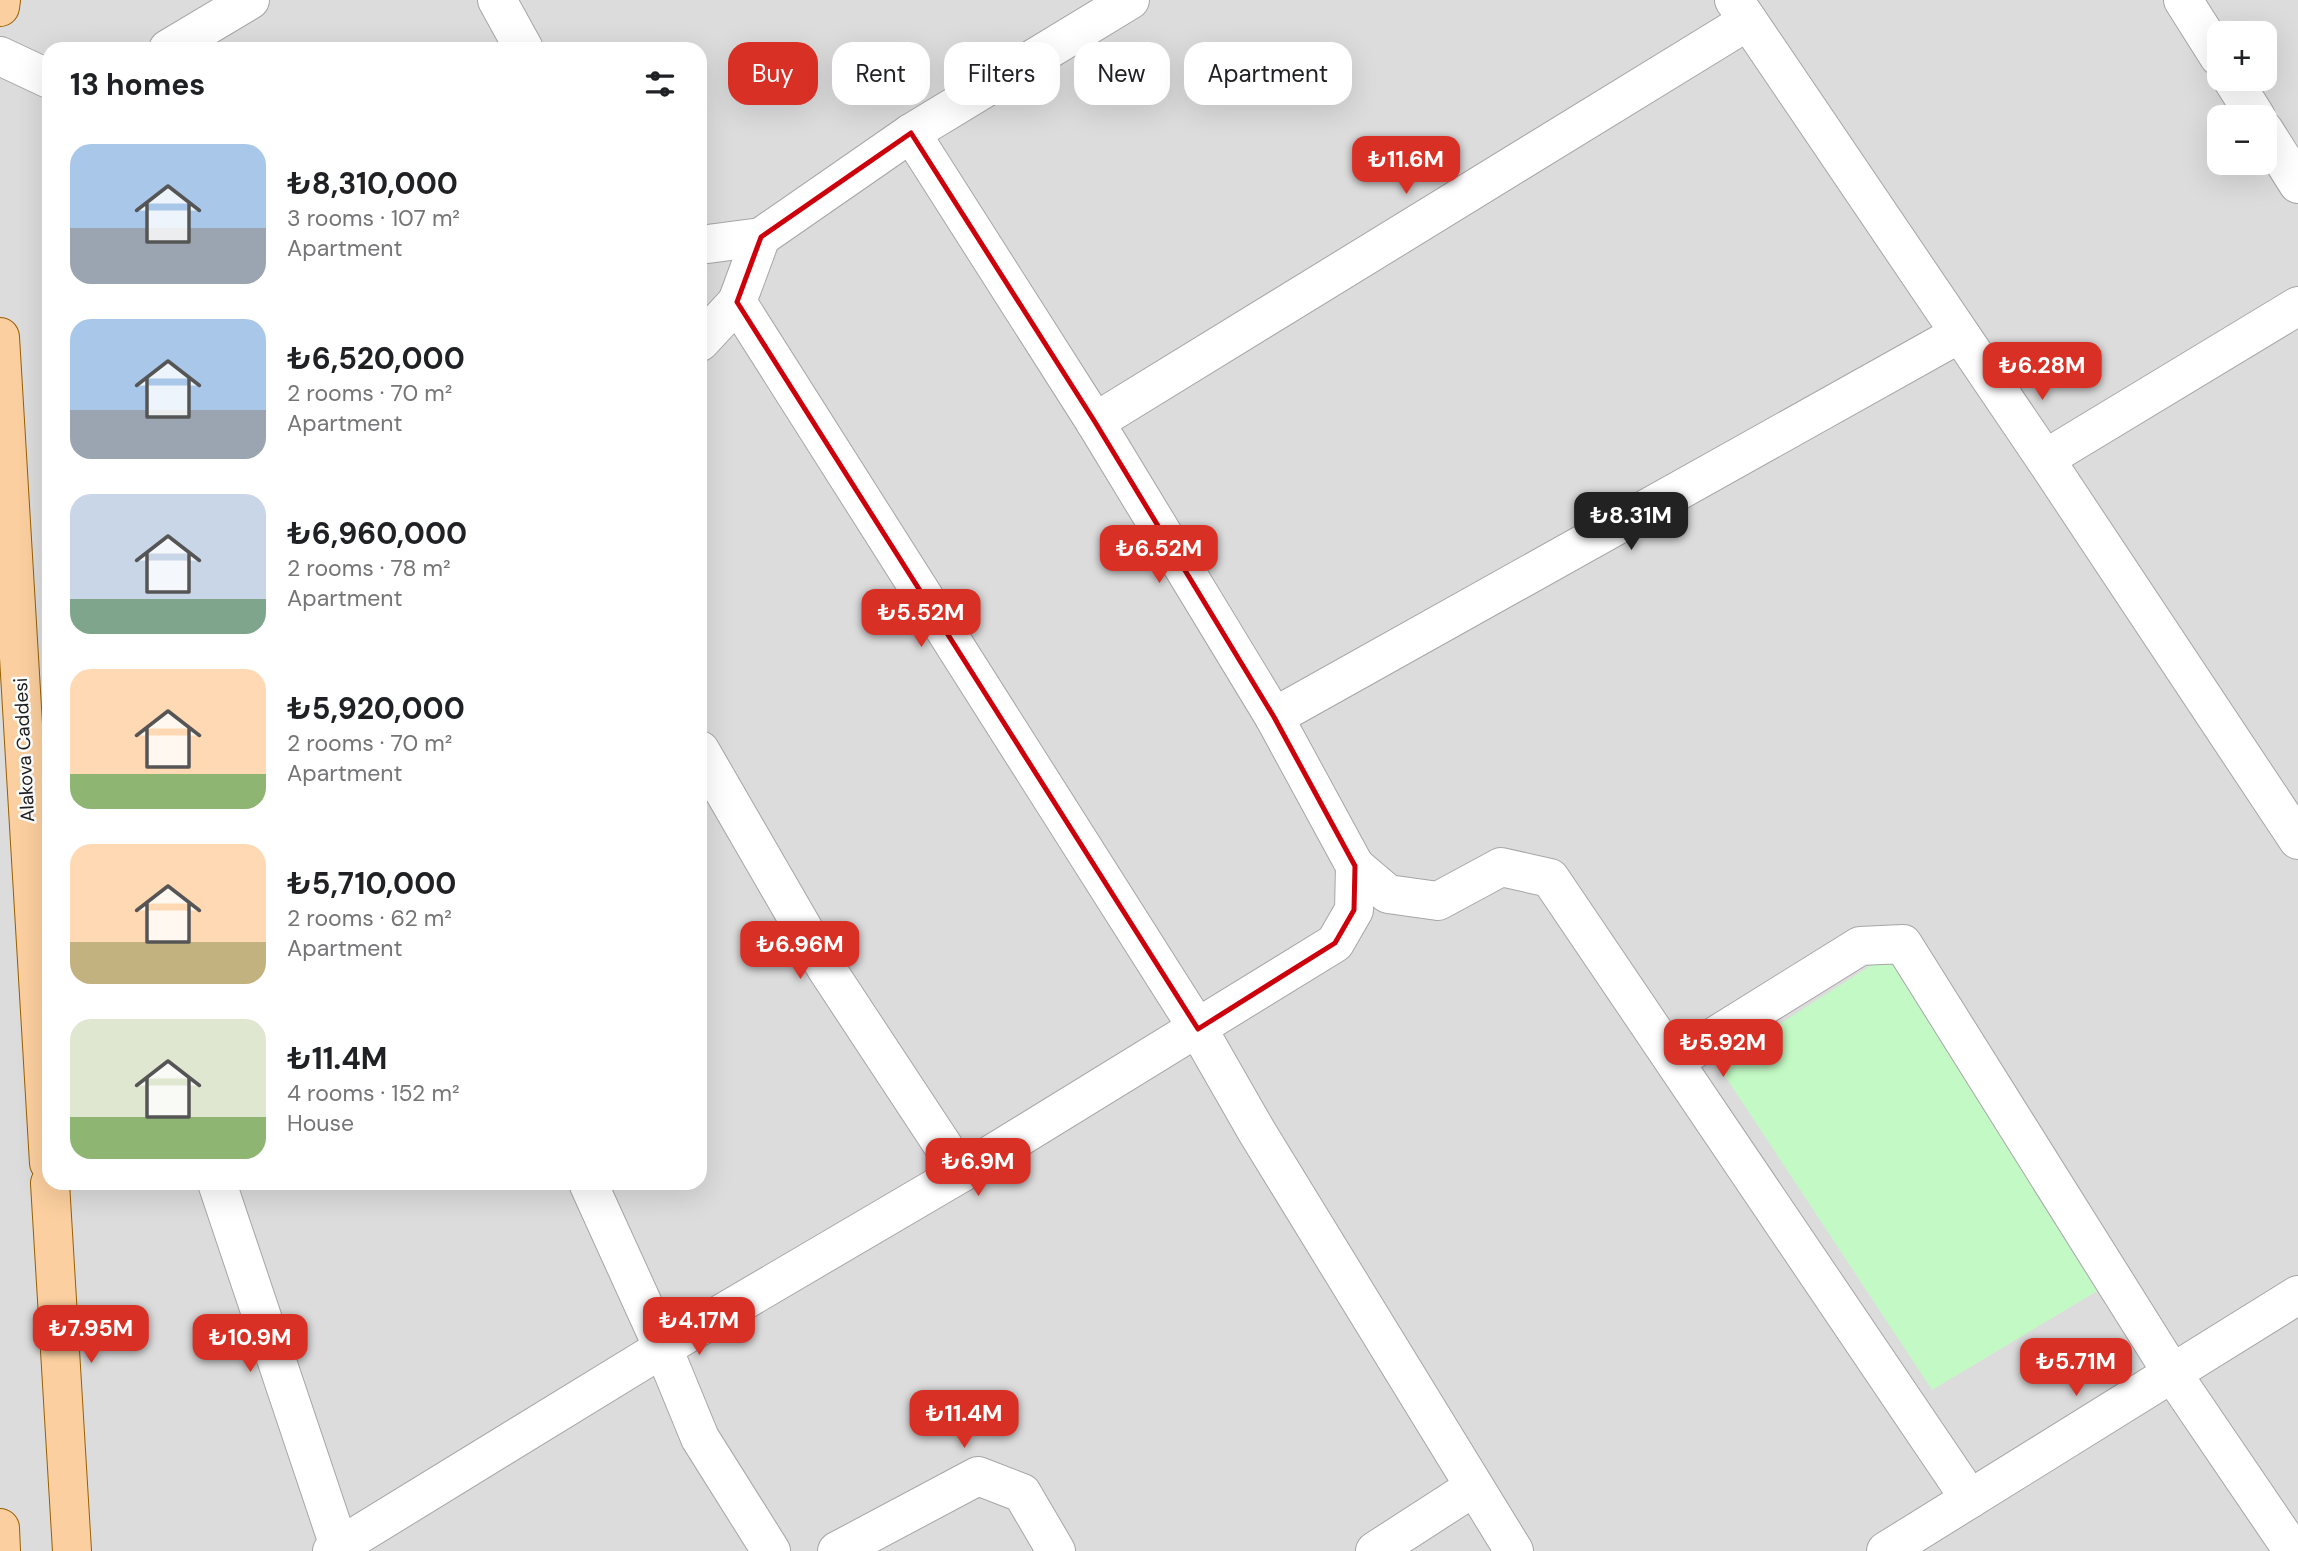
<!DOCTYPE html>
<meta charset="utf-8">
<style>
body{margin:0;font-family:"DM Sans",sans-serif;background:#f6f6f6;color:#202124;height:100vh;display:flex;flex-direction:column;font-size:26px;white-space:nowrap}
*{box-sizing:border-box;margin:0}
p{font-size:23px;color:#757577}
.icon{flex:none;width:38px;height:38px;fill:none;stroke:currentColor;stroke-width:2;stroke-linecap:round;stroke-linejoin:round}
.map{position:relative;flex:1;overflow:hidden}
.side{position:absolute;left:42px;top:42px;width:665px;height:1148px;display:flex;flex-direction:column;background:#fff;border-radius:21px;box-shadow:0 7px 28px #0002}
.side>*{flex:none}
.banner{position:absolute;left:728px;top:42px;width:665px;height:63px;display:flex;gap:14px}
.buttons{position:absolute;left:2207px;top:21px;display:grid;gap:14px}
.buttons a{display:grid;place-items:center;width:70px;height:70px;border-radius:14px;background:#fff;box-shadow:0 7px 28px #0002;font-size:35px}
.price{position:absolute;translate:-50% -60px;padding:0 16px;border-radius:14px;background:#d93025;color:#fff;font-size:23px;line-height:46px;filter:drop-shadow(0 2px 4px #0008)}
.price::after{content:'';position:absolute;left:50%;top:42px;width:21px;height:16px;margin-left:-10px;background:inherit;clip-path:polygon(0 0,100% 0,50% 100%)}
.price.selected{background:#222;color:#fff}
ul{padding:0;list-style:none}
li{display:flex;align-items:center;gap:21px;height:175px;padding:0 28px}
li span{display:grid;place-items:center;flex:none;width:196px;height:140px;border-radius:21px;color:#555}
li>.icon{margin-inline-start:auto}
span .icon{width:84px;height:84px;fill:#fffc;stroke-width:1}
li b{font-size:30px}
h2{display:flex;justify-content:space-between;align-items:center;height:84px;padding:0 28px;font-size:30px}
.chip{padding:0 24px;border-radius:21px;background:#fff;box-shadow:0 7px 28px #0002;font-size:24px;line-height:63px}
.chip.selected{background:#d93025;color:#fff}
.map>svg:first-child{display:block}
</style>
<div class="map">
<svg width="2298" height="1551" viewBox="0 0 2298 1551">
<rect width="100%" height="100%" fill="#f0ece5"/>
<path fill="#dddcdc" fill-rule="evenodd" d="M0 0H2298V1551H0ZM2219 33H2264V79H2219ZM49 49H700V1183H49ZM2219 117H2264V163H2219Z"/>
<polygon fill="#c3f9c4" points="1889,954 2109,1284 1932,1390 1717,1064"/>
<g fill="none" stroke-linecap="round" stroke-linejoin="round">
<g stroke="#a6a6a6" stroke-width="40">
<g id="minor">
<polyline points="497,0 524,49"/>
<polyline points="1734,0 2045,459 2298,840"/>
<polyline points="2183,0 2219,57"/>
<polyline points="168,49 250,0"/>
<polyline points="0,56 49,79"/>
<polyline points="2232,79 2256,117"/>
<polyline points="2264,130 2298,184"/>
<polyline points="911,133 1130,0"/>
<polyline points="700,245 761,237"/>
<polyline points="700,342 737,302"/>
<polyline points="1095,422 1748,21"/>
<polyline points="2045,459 2298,306"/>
<polyline points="1274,717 1959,334"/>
<polyline points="700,750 826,968 961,1173"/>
<polyline points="1355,866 1388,894 1438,901 1501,867 1550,878 1970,1499"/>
<polyline points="1675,1061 1860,946 1903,944 2172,1373 2293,1551"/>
<polyline points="217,1183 339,1546"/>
<polyline points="588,1183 663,1348 700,1438 771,1551"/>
<polyline points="332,1551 663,1348 961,1173 1335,943 1354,910 1355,866 1274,717 1095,422 911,133 761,237 737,302 1198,1029 1257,1132 1514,1551"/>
<polyline points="837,1551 978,1476 1022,1493 1056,1551"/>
<polyline points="1375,1551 1474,1487"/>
<polyline points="1886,1551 2298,1295"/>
</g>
</g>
<g stroke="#995f01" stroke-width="40">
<g id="major">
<polyline points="0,7 1,0"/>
<polyline points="0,337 49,1163"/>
<polyline points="50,1183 72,1551"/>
<polyline points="0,1528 1,1551"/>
</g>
</g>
<use href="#minor" stroke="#fff" stroke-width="38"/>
<use href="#major" stroke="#fbcf9f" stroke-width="38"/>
</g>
<path fill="none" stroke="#cd010b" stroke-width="5" stroke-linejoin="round" d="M911 133 1095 422 1274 717 1355 866 1354 910 1335 943 1198 1029 737 302 761 237Z"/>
<g text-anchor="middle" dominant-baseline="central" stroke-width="5" stroke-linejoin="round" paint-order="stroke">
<g font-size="19" fill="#1f1f1f" stroke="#fff">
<text transform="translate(24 750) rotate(-93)">Alakova Caddesi</text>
</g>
</g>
</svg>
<div class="buttons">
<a>+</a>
<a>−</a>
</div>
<b class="price" style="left:1406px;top:196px">₺11.6M</b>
<b class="price" style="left:2042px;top:402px">₺6.28M</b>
<b class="price selected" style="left:1631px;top:552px">₺8.31M</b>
<b class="price" style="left:1159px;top:585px">₺6.52M</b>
<b class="price" style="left:921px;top:649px">₺5.52M</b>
<b class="price" style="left:800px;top:981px">₺6.96M</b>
<b class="price" style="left:1723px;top:1079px">₺5.92M</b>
<b class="price" style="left:978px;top:1198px">₺6.9M</b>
<b class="price" style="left:699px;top:1357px">₺4.17M</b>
<b class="price" style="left:91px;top:1365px">₺7.95M</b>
<b class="price" style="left:250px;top:1374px">₺10.9M</b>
<b class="price" style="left:2076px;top:1398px">₺5.71M</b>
<b class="price" style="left:964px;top:1450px">₺11.4M</b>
<div class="banner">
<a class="chip selected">Buy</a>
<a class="chip">Rent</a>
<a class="chip">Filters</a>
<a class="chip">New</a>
<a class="chip">Apartment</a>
</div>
<section class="side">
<h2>13 homes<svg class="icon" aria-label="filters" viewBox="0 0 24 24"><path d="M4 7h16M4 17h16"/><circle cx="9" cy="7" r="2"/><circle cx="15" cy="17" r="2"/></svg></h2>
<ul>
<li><span style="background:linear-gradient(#a9c7e8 60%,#9aa5b1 0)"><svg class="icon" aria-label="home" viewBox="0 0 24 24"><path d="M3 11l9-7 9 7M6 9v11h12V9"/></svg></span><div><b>₺8,310,000</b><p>3 rooms · 107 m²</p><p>Apartment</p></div></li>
<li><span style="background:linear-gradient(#a9c7e8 65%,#9aa5b1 0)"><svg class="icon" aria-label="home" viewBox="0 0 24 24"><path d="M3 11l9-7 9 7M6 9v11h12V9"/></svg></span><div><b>₺6,520,000</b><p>2 rooms · 70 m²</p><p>Apartment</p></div></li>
<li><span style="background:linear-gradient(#c9d6e8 75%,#7fa58c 0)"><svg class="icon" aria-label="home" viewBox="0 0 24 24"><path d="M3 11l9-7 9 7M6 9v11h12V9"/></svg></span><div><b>₺6,960,000</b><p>2 rooms · 78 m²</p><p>Apartment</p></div></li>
<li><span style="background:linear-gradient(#ffd9b3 75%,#8fb573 0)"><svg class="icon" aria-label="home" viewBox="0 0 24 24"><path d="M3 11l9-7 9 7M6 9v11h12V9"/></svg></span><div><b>₺5,920,000</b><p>2 rooms · 70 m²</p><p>Apartment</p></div></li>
<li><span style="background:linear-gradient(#ffd9b3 70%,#c2b280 0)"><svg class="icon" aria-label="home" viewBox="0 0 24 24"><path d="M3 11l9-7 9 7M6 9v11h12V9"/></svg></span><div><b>₺5,710,000</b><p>2 rooms · 62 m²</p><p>Apartment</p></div></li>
<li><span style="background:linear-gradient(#dfe7d0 70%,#8fb573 0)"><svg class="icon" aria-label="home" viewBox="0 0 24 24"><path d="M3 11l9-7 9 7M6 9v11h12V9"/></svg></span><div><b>₺11.4M</b><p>4 rooms · 152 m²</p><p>House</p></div></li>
</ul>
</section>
</div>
